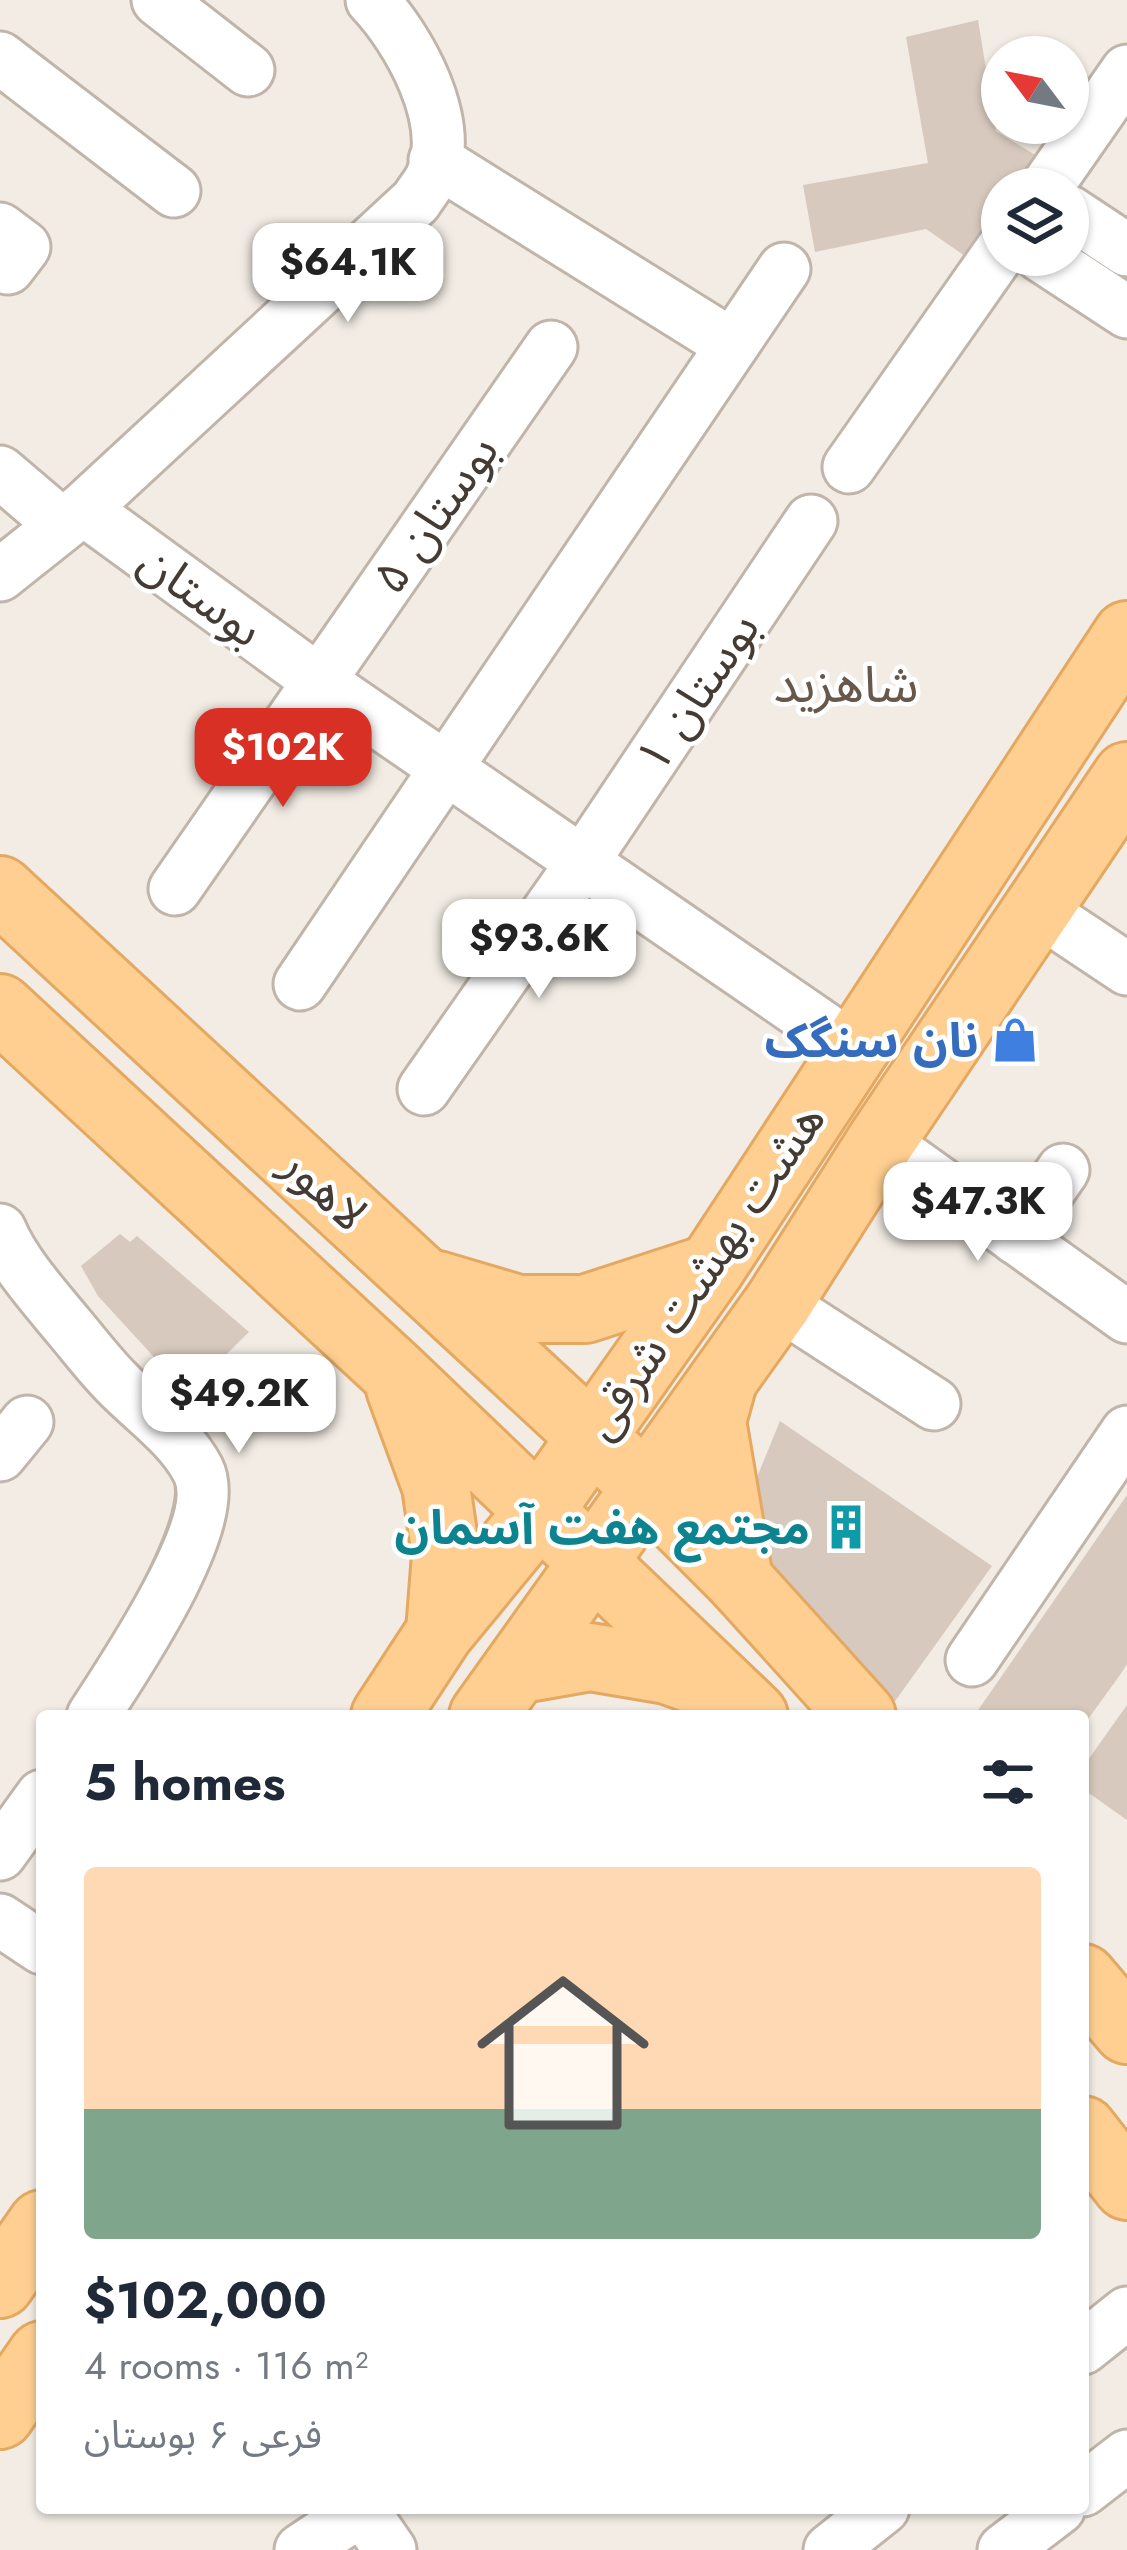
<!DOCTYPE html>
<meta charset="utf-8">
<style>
body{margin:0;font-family:Jost,"Noto Sans Arabic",sans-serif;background:#f6f6f7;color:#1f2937;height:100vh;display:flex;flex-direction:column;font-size:45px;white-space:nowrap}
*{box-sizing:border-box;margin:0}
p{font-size:39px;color:#747a83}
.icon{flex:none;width:66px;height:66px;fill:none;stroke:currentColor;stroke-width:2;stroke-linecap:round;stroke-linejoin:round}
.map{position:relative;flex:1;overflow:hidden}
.drawer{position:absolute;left:36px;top:1710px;width:1053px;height:804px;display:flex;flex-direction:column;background:#fff;border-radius:12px;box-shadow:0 3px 9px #0004}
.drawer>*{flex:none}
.needle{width:78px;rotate:302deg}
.buttons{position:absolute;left:981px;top:36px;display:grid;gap:24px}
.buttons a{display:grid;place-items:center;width:108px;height:108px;border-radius:50%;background:#fff;box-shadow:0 3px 9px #0004;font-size:60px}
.price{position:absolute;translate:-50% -102px;padding:0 27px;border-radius:24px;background:#fff;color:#222;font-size:39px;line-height:78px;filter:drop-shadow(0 3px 6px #0008)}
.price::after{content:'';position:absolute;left:50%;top:72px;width:36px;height:27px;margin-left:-18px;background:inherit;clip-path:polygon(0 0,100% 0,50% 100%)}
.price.selected{background:#d93025;color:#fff}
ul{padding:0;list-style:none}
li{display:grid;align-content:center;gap:24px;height:636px;padding:0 48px}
li span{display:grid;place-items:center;height:372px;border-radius:12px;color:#555}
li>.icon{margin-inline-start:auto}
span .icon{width:216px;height:216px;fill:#fffc;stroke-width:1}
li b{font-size:51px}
h2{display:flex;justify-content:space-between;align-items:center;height:144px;padding:0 48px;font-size:51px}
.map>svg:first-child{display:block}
</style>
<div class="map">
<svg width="1127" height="2550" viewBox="0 0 1127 2550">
<rect width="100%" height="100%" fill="#f2ece4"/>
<g fill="#d7c9bd">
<polygon points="978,20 996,131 1037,156 1013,189 1002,189 1002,204 965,256 926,229 815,252 803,185 928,163 906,37"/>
<polygon points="120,1234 130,1242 137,1236 249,1332 187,1393 98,1296 81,1266"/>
<polygon points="780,1421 992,1566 893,1704 838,1674 851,1652 818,1652 764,1596 753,1487"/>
<polygon points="1127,1495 1127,1664 1120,1675 1083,1726 1083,1716 974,1716"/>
<polygon points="1127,1705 1127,1820 1083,1789 1083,1767"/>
</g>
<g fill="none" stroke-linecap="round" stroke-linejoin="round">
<g stroke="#c1b5aa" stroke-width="57">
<g id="minor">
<polyline points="158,0 248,70"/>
<polyline points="0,58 174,191"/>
<polyline points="435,160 732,345"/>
<polyline points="1045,189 1127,71"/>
<polyline points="1068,211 1127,250"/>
<polyline points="0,229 24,247 8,268"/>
<polyline points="1040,255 1127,312"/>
<polyline points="849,467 1002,249"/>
<polyline points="0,472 61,524"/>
<polyline points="83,509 319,681 853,1048"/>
<path d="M0 575 83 509 416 201C421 193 428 185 432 176 455 121 409 39 372 0"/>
<polyline points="175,889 551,347"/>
<polyline points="1037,909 1127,969"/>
<polyline points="300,984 784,269"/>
<polyline points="424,1089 582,863 811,521"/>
<polyline points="881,1141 1127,1317"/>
<path d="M0 1230C14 1264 46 1299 69 1327 85 1346 100 1366 117 1383 143 1410 180 1435 198 1470 224 1522 124 1668 93 1716"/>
<polyline points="1016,1238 1063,1170"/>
<polyline points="778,1303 934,1404"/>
<polyline points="0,1455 27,1422"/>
<polyline points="972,1660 1127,1432"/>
<polyline points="0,1854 42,1796"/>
<polyline points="0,1920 42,1948"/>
<polyline points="1083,2348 1127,2313"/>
<polyline points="1083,2490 1127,2456"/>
<polyline points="361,2508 390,2550"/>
<polyline points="301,2550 364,2508"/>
<polyline points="830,2550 883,2508"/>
<polyline points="1004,2550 1059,2508"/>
</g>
</g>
<g stroke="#e4a861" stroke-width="72">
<g id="major">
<polyline points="0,890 648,1489 739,1580 862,1716"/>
<polyline points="0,1008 395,1373 754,1716"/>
<polyline points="437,1285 518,1309 585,1309 711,1268"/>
<polyline points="722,1385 712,1421 739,1580"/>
<polyline points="400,1388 436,1486 446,1555 440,1632"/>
<polyline points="516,1670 590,1657 667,1670 717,1688"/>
<polyline points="385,1716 440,1632 538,1513 711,1268 1127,635"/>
<polyline points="483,1716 778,1303 881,1141 1127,776"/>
<polyline points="1083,1978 1127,2030"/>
<polyline points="1083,2130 1127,2186"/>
<polyline points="0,2284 42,2224"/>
<polyline points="0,2415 42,2355"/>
</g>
</g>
<use href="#minor" stroke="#fff" stroke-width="51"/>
<use href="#major" stroke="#fecf91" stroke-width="66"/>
</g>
<defs>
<g id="shop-bare" transform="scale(3.6)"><path d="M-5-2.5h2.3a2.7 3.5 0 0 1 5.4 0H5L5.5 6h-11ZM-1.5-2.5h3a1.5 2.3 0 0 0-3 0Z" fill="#3f7fe0" stroke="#fff" stroke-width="2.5" paint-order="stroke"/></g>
<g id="building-bare" transform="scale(3.6)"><path d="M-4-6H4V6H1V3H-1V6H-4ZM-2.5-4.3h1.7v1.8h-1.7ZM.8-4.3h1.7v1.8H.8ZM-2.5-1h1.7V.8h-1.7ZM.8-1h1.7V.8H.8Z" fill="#0f9aa8" stroke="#fff" stroke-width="2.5" paint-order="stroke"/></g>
</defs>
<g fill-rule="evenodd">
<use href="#shop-bare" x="1015" y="1040"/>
<use href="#building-bare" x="846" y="1527"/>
</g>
<g text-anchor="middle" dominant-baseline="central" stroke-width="9" stroke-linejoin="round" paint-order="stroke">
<g font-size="48" fill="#443c34" stroke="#fff">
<text transform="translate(435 514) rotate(-55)">بوستان ۵</text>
<text transform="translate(201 595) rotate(36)">بوستان</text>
<text transform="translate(697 692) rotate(-56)">بوستان ۱</text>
<text transform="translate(325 1189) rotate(43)">لاهور</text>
<text transform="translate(703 1271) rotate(-56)">هشت بهشت شرقی</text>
</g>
<g font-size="48" font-weight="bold" fill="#366cbe" stroke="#fff" text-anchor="end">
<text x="979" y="1040">نان سنگک</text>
</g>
<g font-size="48" font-weight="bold" fill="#0d838f" stroke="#fff" text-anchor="end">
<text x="810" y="1527">مجتمع هفت آسمان</text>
</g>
<g font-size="51" fill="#67584b" stroke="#fff">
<text x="846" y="684">شاهزید</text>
</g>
</g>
</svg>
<div class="buttons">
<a><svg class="needle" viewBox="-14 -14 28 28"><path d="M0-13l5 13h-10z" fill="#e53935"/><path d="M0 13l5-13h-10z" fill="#747a83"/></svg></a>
<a><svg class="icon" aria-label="layers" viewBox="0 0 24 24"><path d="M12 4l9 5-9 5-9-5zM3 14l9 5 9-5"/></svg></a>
</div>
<b class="price" style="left:348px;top:325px">$64.1K</b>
<b class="price selected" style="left:283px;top:810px">$102K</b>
<b class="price" style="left:539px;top:1001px">$93.6K</b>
<b class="price" style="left:978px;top:1264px">$47.3K</b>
<b class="price" style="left:239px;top:1456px">$49.2K</b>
<section class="drawer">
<h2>5 homes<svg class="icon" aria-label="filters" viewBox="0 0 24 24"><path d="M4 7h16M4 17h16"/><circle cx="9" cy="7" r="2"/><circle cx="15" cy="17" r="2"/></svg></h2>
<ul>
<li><span style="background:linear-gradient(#ffd9b3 65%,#7fa58c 0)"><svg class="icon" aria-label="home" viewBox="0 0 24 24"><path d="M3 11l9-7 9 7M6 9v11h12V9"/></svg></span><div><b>$102,000</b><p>4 rooms · 116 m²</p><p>فرعی ۶ بوستان</p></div></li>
</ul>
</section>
</div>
